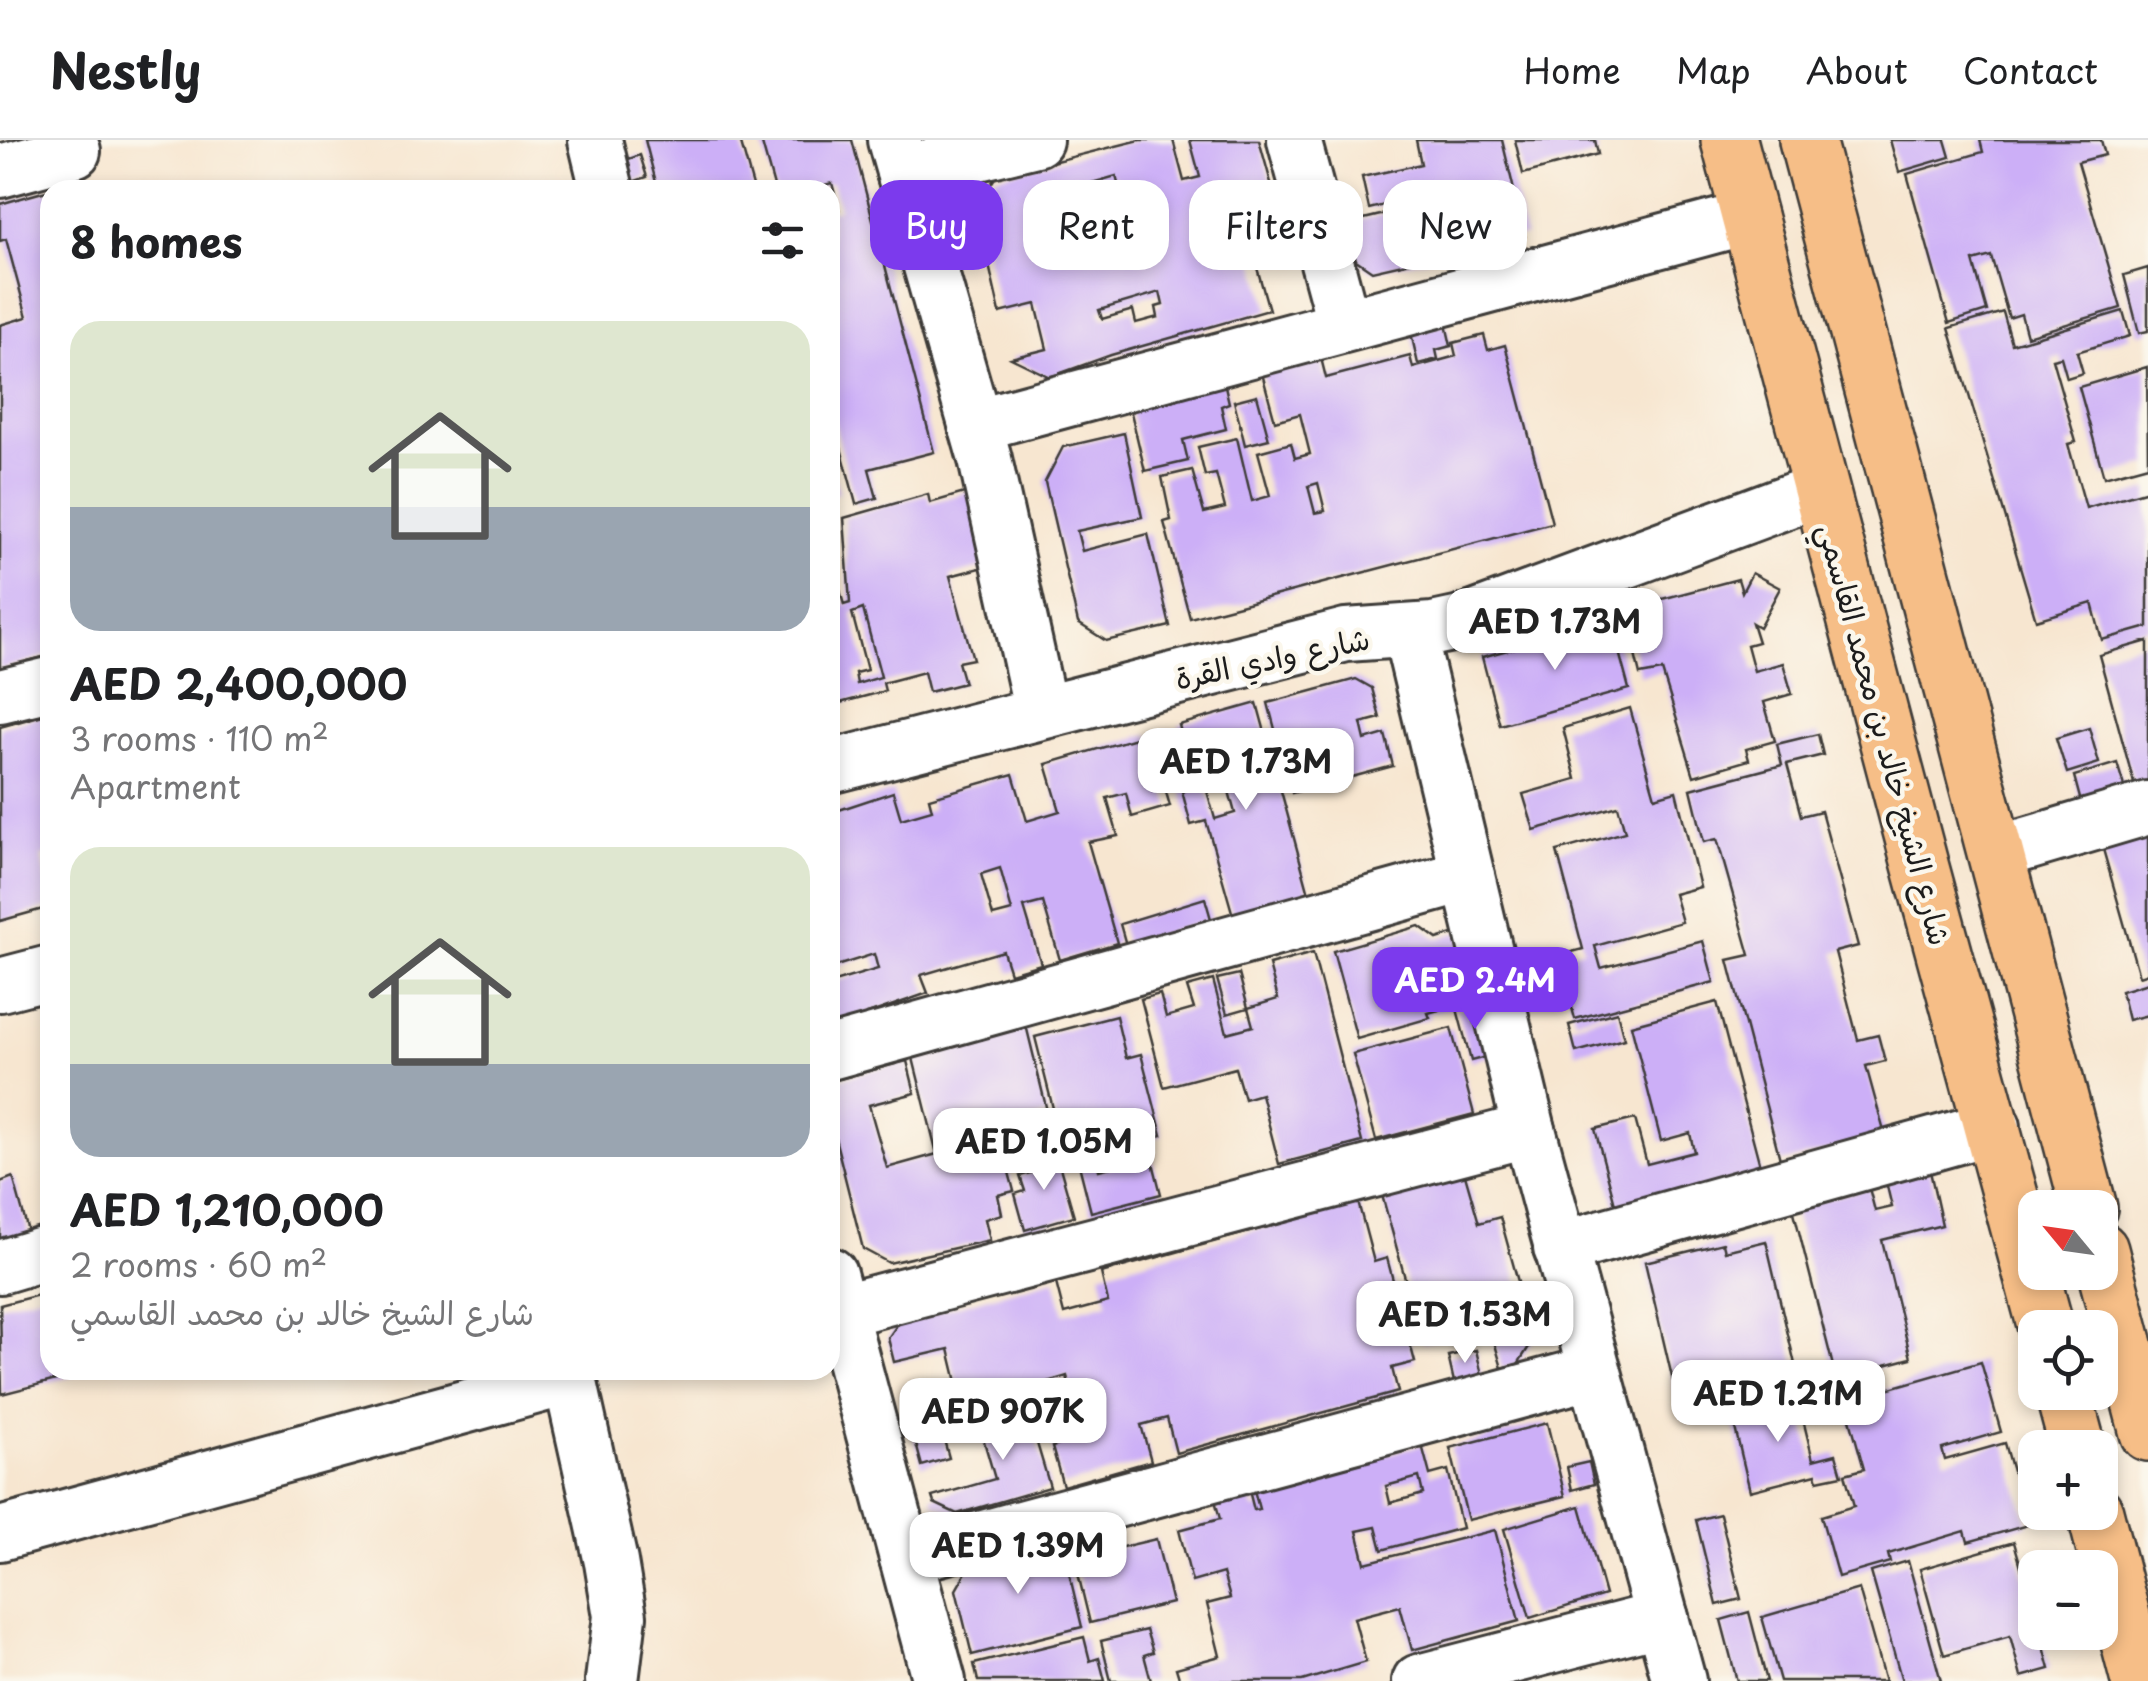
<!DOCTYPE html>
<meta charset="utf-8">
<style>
body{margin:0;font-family:"Playpen Sans","Playpen Sans Arabic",sans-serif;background:#f6f6f6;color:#202124;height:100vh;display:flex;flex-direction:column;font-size:38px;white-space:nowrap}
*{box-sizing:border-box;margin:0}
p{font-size:32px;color:#757577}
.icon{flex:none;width:55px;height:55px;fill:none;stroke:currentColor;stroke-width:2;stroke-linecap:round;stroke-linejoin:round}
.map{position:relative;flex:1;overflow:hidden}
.drawer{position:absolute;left:40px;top:40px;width:800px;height:1200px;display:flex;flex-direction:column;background:#fff;border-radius:30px;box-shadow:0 5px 15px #0003}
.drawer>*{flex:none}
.hud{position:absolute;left:870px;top:40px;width:950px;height:90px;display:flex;gap:20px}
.needle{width:65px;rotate:299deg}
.fabs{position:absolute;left:2018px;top:1050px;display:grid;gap:20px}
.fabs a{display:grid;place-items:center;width:100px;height:100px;border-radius:20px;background:#fff;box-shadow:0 5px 15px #0003;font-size:50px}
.price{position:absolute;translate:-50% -85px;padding:0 22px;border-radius:20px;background:#fff;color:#222;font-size:32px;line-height:65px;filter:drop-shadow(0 2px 5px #0008)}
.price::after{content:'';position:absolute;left:50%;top:60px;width:30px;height:22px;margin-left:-15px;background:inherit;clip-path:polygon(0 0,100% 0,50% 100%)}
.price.on{background:#7c3aed;color:#fff}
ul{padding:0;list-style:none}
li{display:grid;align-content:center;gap:20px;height:530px;padding:0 30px}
li span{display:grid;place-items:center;height:310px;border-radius:30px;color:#555}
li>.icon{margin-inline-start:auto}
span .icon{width:180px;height:180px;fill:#fffc;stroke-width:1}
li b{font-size:42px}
h2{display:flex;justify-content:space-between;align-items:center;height:120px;padding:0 30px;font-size:42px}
.tag{padding:0 35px;border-radius:30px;background:#fff;box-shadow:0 5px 15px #0003;font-size:35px;line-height:90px}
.tag.on{background:#7c3aed;color:#fff}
header{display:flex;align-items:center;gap:60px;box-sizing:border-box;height:140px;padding:0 50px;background:#fff;border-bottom:2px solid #e0e0e0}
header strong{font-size:48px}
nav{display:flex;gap:55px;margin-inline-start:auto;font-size:35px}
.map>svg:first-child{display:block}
</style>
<header>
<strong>Nestly</strong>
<nav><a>Home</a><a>Map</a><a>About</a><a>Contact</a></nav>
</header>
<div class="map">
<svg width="2148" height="1541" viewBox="0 0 2148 1541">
<rect width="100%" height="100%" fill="#fbf7ec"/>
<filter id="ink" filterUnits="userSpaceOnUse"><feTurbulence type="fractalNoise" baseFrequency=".01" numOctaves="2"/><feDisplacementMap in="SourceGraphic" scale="20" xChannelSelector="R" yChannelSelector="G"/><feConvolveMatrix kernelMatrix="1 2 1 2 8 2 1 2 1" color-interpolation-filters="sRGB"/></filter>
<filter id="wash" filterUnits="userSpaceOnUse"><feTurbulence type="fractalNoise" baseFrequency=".0048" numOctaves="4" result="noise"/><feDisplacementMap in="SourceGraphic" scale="40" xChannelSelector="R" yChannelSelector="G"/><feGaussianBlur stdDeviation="2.25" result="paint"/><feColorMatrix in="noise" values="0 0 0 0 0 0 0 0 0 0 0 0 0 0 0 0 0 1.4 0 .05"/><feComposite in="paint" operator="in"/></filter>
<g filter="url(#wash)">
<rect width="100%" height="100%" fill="#f7e6d0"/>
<g id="blocks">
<g fill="#ccaff7" fill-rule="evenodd">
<polygon points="645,0 740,0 754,50 658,50"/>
<polygon points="761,0 852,0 934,312 869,329 877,358 856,364 830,267 830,71 839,69 832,43 806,50 775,50"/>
<path d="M1140 0H1173L1184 41 1200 37 1190 0H1259L1289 107 1254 117 1269 170 1111 215 1050 237 1011 218 1047 209 1036 164 1000 173 976 68 996 36ZM1116 36 1125 69 1076 83 1067 50ZM1160 152 1163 165 1156 167 1158 177 1136 183 1133 170 1102 179 1099 170Z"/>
<polygon points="1416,0 1502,0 1525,96 1372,131 1356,120 1347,83 1431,63 1428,54 1369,69 1362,37 1421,24"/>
<polygon points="1515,0 1595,0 1598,14 1523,34"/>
<polygon points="1890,0 1945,0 1950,17 1899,32"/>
<polygon points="1980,0 2101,0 2105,15 2078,22 2121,168 2027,196 2021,174 2009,178 1991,116 1973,121 1987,171 1949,183 1907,34 1983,12"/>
<polygon points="640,15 647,37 618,47 611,25"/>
<polygon points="50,50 50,515 0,529 0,185 27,177 6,99 0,101 0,64"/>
<polygon points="2148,128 2148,191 2139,193 2124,135"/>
<polygon points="2123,171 2130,196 2077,212 2083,233 2067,238 2061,217 2052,219 2076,302 2068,304 2086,368 2148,350 2148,487 2102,500 2092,463 2036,480 1949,188 2003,172 2012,204"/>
<polygon points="1446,184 1451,206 1436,210 1438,219 1418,224 1411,193"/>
<path d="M1484 195 1488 210 1505 205 1552 383 1190 478 1164 382 1171 380 1162 337 1192 330 1204 373 1225 368 1216 334 1205 336 1198 307 1237 298 1252 361 1270 356 1258 312 1291 303 1295 318 1310 314 1300 274 1275 281 1260 226 1319 210 1326 238 1410 216 1413 228 1456 216 1453 203ZM1318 343 1325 371 1315 373 1308 346Z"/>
<polygon points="2147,227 2148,325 2104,337 2079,247"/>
<polygon points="1222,233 1229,263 1221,266 1226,289 1183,300 1188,321 1145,331 1127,256"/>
<polygon points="1257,255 1269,299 1245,305 1234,261"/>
<polygon points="1124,293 1142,377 1077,391 1082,411 1148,394 1170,486 1106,501 1078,483 1045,342 1063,307"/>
<polygon points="830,323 839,352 830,355"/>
<path d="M978 349 999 423 950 436 973 519 958 522 964 543 929 552 924 532 883 543 885 551 840 563 833 539 830 540V414L844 465 850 463 844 378 928 354 930 363ZM863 469 881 537 857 544 855 533 867 530 852 473Z"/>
<polygon points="1752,433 1780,448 1759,487 1752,483 1758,502 1747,505 1754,531 1783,523 1792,554 1764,562 1775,601 1746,609 1749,620 1694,636 1662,531 1640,535 1624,469 1738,439 1742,452"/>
<polygon points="1611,482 1629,549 1500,585 1482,517"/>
<polygon points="2148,501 2148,643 2135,647 2099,515"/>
<polygon points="1356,539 1372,548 1380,578 1361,583 1365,600 1385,594 1393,626 1292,653 1268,563"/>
<polygon points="1257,563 1310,757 1234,779 1206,681 1191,685 1182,651 1205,644 1215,679 1235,673 1219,615 1189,623 1179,585"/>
<polygon points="1630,568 1655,657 1676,651 1700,747 1674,754 1682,782 1595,806 1601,828 1703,801 1714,842 1575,879 1564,838 1554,841 1549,818 1583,809 1557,711 1625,692 1618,666 1534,690 1523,654 1576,639 1563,588"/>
<polygon points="50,573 50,714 41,717 50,752 50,767 0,781 0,587"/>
<polygon points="2089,588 2099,623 2067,633 2056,598"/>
<path d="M1149 594 1170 666 1132 677 1126 653 1107 658 1118 696 1088 702 1117 803 1060 820 1043 762 1024 767 1041 824 1010 833 1003 811 921 835 928 853 836 885 830 882V832L834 842 878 829 874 814 830 828V673L893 652 901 679 932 670 929 658 1013 634 1027 681 1060 671 1046 624ZM1000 728 1012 771 993 776 981 734Z"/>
<polygon points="1818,594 1823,615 1787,624 1801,676 1821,671 1858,806 1835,812 1858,900 1878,895 1885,921 1866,926 1885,995 1781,1023 1728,820 1750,815 1717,699 1704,702 1691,649 1782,625 1777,604"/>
<polygon points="2117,623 2126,653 2082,666 2074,636"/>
<polygon points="2148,688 2148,833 2139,836 2101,702"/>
<polygon points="1205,758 1211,779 1126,805 1120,784"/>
<path d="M1419 786 1437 799 1459 792 1479 859 1428 873 1430 878 1357 899 1333 811ZM1442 816 1449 842 1421 850 1414 824Z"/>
<polygon points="1313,813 1362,1002 1279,1024 1261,954 1244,959 1235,928 1164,947 1141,859 1160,854 1166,877 1194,869 1187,847 1213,840 1227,893 1253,886 1248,868 1278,859 1269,825"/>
<polygon points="1239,834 1248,868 1227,874 1217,839"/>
<polygon points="2148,843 2148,875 2128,880 2121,851"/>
<polygon points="1717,862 1763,1037 1618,1075 1595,989 1635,979 1647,1024 1694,1012 1690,993 1661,1001 1631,885"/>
<polygon points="1479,863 1493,915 1471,921 1457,869"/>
<polygon points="1617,872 1624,899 1576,912 1569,885"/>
<polygon points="1116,876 1126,918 1141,914 1162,995 1147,999 1161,1054 1091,1072 1077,1017 1095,1012 1099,1030 1122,1024 1117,1007 1105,1010 1100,991 1079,996 1083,1011 1065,1016 1035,897"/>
<polygon points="1026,885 1048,975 964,996 969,1015 1002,1006 1014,1051 998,1055 1002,1074 985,1079 990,1100 889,1123 863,1109 830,978 831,941 907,921 915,953 869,965 887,1028 937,1014 912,914"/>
<polygon points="1451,888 1474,974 1376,1000 1353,914"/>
<polygon points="1053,1003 1074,1076 1025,1090 1015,1054 1025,1051 1020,1036 1044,1029 1038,1007"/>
<polygon points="1464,1031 1479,1083 1500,1077 1534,1199 1518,1224 1502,1228 1489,1184 1423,1203 1382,1055"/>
<polygon points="1930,1031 1942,1085 1882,1100 1911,1218 1836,1238 1793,1068 1869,1048 1875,1071 1892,1067 1886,1042"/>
<polygon points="13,1037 29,1095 0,1105 0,1042"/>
<polygon points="1358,1062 1374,1122 1387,1118 1415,1222 1392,1228 1398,1252 1176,1313 1167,1278 1141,1285 1151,1321 1063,1346 1052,1307 1084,1298 1067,1236 965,1267 971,1288 943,1296 949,1318 922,1326 903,1256 957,1242 949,1209 894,1222 888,1198 899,1182 1055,1139 1064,1174 1108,1162 1101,1133"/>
<polygon points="1766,1101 1798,1237 1679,1267 1645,1122 1723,1103 1725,1111"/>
<polygon points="50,1152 50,1230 91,1231 2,1254 0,1165"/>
<polygon points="1476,1210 1482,1235 1454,1242 1448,1216"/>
<polygon points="1981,1222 2001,1292 1942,1309 1945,1320 2005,1303 2028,1385 1968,1402 1965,1391 1888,1414 1890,1422 1838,1437 1821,1376 1854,1366 1845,1334 1864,1329 1845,1261"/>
<polygon points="1797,1255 1813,1320 1836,1314 1842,1335 1818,1340 1816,1334 1750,1351 1731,1271"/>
<polygon points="1025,1263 1050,1347 957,1374 934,1363 932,1357 995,1339 977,1277"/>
<polygon points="1547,1283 1565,1356 1468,1380 1450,1308"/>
<path d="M1422 1305 1430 1335 1448 1330 1462 1388 1382 1410 1376 1387 1357 1391 1365 1423 1495 1390 1519 1481 1412 1510 1400 1466 1354 1478 1366 1522 1302 1541H1180L1176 1528 1220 1516 1207 1464 1230 1458 1223 1433 1192 1442 1179 1390 1220 1379 1215 1360 1244 1331 1254 1370 1259 1369 1254 1350ZM1419 1337 1423 1354 1390 1363 1386 1346Z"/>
<polygon points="1589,1322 1594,1344 1572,1350 1567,1327"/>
<polygon points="1580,1366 1605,1455 1530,1478 1504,1389"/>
<polygon points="1720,1374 1741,1459 1717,1465 1696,1380"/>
<polygon points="1061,1399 1082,1487 972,1515 956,1450 973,1420"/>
<polygon points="1156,1399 1172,1463 1090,1483 1072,1409 1098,1402 1101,1412"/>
<polygon points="2014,1402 2035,1476 2035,1492 2040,1492 2050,1529 2021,1537 2010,1496 1944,1515 1920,1429"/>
<polygon points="1908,1421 1941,1541 1902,1541 1871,1432"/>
<polygon points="1859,1449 1885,1541 1780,1541 1762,1477"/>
<polygon points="1749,1472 1767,1541 1737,1541 1721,1480"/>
<polygon points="1146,1490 1153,1512 1144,1515 1151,1541 1111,1541 1101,1501"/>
<polygon points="1084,1497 1090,1521 1099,1518 1105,1541 978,1541 974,1524"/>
</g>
</g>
</g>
<g filter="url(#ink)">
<use href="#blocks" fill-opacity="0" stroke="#3d3a37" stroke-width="2.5"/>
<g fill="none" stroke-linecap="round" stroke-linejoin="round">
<g stroke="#3d3a37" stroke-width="58">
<g id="minor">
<polyline points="595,0 607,50"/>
<polyline points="894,0 985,319 1041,572"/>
<polyline points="1294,0 1344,185"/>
<polyline points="0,31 74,11"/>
<polyline points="903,32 1036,0"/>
<polyline points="975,285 1750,77"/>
<polyline points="1409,491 1529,990 1679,1541"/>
<polyline points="0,556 50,544"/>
<polyline points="830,627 1346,495 1433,489 1461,483 1821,349"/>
<polyline points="1996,713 2148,668"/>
<polyline points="0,845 50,832"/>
<polyline points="830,913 1468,736"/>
<polyline points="1560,1108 1994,987"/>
<polyline points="0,1127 50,1112"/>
<polyline points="830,1134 939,1541"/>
<polyline points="840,1171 1529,990"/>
<polyline points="568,1230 611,1422 620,1476 612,1541"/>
<polyline points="0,1394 570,1238"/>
<polyline points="906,1418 1593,1232"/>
<polyline points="1419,1541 1662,1478"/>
</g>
</g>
<g stroke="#3d3a37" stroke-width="60">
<g id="major">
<polyline points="1729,0 1921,728 2046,1188"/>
<polyline points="1807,0 2089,1068"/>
<polyline points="2100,1110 2148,1293"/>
<polyline points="2063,1252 2078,1308"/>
<polyline points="2095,1372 2139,1541"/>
</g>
</g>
<use href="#minor" stroke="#fff" stroke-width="52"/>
<use href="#major" stroke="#f6be87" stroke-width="55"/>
</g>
</g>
<g text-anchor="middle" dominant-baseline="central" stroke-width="9" stroke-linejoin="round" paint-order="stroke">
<g font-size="30" fill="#1c1c1c" stroke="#fbf7ec">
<text transform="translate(1272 517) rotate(-12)">شارع وادي القرة</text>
<text transform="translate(1886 594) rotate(75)">شارع الشيخ خالد بن محمد القاسمي</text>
</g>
</g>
</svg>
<div class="fabs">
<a><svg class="needle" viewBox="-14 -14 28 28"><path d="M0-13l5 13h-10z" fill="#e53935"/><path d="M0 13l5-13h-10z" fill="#757577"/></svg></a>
<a><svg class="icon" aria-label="locate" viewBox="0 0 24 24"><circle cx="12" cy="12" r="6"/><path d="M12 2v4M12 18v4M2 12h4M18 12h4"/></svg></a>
<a>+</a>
<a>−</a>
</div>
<b class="price" style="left:1555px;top:533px">AED 1.73M</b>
<b class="price" style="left:1246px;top:673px">AED 1.73M</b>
<b class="price on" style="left:1475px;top:892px">AED 2.4M</b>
<b class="price" style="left:1044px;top:1053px">AED 1.05M</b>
<b class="price" style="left:1465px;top:1226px">AED 1.53M</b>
<b class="price" style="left:1778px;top:1305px">AED 1.21M</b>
<b class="price" style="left:1003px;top:1323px">AED 907K</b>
<b class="price" style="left:1018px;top:1457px">AED 1.39M</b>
<div class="hud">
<a class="tag on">Buy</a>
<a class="tag">Rent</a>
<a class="tag">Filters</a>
<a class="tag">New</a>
</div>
<section class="drawer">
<h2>8 homes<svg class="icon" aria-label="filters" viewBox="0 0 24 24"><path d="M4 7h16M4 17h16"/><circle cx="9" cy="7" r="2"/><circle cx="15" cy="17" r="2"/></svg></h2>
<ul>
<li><span style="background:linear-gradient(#dfe7d0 60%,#9aa5b1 0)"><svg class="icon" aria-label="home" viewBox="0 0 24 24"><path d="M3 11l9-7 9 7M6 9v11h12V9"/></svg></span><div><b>AED 2,400,000</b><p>3 rooms · 110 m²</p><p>Apartment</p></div></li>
<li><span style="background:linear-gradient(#dfe7d0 70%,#9aa5b1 0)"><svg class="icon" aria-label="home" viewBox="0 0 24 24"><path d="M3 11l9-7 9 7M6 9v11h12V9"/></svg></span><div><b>AED 1,210,000</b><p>2 rooms · 60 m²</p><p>شارع الشيخ خالد بن محمد القاسمي</p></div></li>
</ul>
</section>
</div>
